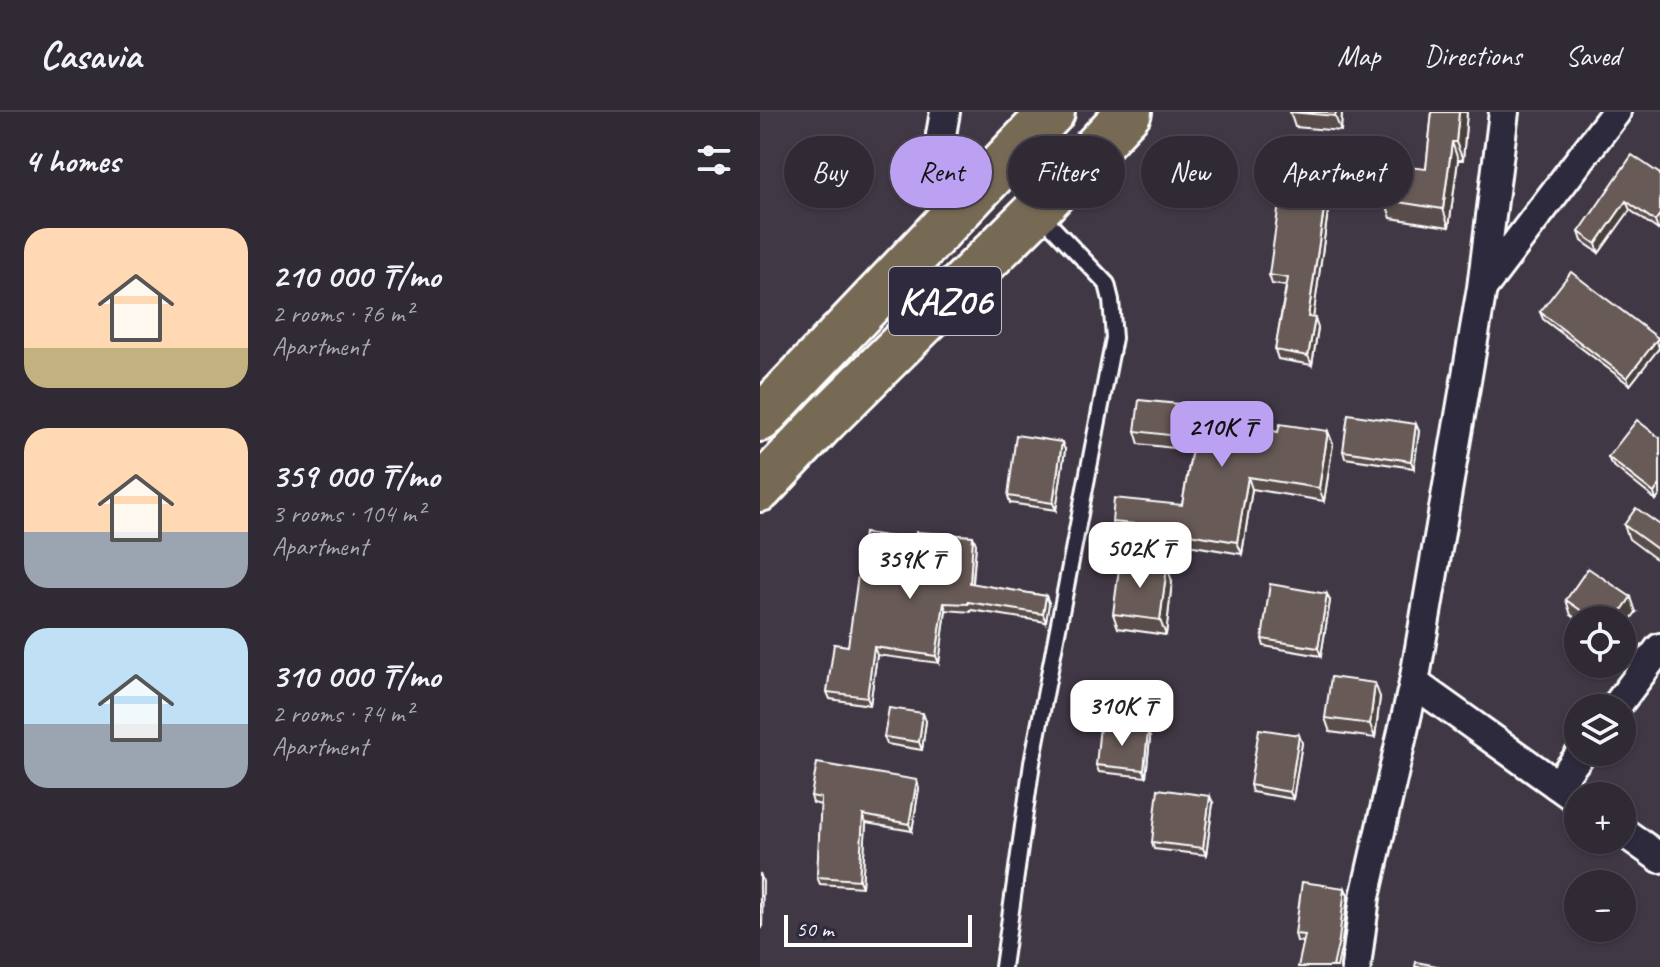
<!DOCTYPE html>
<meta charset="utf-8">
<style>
body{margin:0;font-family:Caveat,sans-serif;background:#38323c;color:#f1f3f6;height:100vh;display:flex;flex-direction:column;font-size:30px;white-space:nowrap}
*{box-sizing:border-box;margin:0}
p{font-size:26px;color:#a8a7ac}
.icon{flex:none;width:44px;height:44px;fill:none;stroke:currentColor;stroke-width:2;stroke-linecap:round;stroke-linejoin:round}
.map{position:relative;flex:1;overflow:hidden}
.side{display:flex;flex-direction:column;background:#302a34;width:760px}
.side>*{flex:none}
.guide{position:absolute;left:24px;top:24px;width:756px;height:72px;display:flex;gap:16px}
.buttons{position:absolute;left:804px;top:494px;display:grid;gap:16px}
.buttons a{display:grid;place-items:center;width:72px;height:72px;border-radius:50%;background:#302a34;box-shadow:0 2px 6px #0004,0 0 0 2px #4b464f;font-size:40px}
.scale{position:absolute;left:24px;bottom:20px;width:188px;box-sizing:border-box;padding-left:8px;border:4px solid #fff;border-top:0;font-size:22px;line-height:28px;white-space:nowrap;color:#fff;-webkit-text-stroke:6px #2f2a3d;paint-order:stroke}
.price{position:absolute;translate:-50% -68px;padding:0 18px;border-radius:16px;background:#fff;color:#222;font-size:26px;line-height:52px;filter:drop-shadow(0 2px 4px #0008)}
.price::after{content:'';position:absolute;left:50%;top:48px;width:24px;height:18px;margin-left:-12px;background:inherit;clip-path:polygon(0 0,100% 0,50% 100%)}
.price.current{background:#bca0f2;color:#111}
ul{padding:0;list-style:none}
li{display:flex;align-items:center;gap:24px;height:200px;padding:0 24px}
li span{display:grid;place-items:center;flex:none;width:224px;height:160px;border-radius:24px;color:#555}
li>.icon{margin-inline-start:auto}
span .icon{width:96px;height:96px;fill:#fffc;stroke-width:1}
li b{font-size:34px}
h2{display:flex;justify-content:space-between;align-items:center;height:96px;padding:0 24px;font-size:34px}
.pill{padding:0 28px;border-radius:36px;background:#302a34;box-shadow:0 2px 6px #0004,0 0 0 2px #4b464f;font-size:28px;line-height:72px}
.pill.current{background:#bca0f2;color:#111}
header{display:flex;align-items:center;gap:48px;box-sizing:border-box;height:112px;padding:0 40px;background:#302a34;border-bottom:2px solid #4b464f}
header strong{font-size:38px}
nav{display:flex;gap:44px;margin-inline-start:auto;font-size:28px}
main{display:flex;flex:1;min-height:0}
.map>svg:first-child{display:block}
</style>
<header>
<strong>Casavia</strong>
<nav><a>Map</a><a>Directions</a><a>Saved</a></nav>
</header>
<main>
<section class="side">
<h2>4 homes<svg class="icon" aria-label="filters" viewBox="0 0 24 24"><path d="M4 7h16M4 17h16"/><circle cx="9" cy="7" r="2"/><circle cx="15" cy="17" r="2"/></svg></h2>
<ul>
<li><span style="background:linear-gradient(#ffd9b3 75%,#c2b280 0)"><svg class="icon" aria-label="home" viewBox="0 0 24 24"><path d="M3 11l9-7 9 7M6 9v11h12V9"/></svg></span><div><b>210 000 ₸/mo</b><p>2 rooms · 76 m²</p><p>Apartment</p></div></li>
<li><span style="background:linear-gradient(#ffd9b3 65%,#9aa5b1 0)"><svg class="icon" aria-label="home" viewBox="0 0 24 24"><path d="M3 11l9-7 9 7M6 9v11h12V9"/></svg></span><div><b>359 000 ₸/mo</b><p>3 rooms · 104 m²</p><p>Apartment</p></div></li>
<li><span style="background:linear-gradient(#bfe0f5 60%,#9aa5b1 0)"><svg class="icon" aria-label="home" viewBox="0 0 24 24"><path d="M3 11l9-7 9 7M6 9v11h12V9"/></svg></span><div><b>310 000 ₸/mo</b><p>2 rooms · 74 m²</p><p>Apartment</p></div></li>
</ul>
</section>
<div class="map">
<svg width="900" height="855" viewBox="0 0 900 855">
<rect width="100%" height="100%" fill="#403845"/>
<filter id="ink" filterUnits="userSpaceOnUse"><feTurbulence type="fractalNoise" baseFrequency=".0125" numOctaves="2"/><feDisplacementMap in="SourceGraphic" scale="16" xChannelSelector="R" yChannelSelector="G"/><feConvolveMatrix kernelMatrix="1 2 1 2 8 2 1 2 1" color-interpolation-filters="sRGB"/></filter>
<g filter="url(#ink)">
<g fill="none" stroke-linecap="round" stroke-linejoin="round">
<g stroke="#fff" stroke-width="20">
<polyline id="lane" points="243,855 272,651 354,226 351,188 347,172 280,102"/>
</g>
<g stroke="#fff" stroke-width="34">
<g id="street">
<polyline points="185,0 181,23 200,96"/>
<polyline points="723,175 856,0"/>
<polyline points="654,571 818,688"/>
<polyline points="855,596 900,536"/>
<polyline points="797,673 822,640"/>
<polyline points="862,719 900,746"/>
<polyline points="596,855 605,785 654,571 722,176 744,0"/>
</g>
</g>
<g stroke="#fff" stroke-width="50">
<g id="highway">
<polyline points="0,307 292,0"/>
<polyline points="0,377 65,308 276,99 369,0"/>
</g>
</g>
<use href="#lane" stroke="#2f2a3d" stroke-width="14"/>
<use href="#street" stroke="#2f2a3d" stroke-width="28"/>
<use href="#highway" stroke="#776a54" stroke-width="44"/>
</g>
<g fill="#594d4b" stroke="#fff" stroke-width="2">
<polygon points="530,0 582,0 581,19 535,15"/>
<polygon points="672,0 707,0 703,48 698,48 689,115 631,106 625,88 666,57"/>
<polygon points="900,62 900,116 898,118 870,98 839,141 822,129 819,120"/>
<polygon points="565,90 568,99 553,206 558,216 552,253 518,247 515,238 526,174 512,172 509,163"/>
<polygon points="780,200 898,227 900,225 900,239 899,236 870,273 783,207"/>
<polygon points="432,303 573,332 564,389 492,377 482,442 422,432 421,429 356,423 352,410 422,393 432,338 379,332 375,319"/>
<polygon points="659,319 654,356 585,346 583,339"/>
<polygon points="900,326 900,383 896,388 851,352 848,345"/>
<polygon points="305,338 296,398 250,391 248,384"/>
<polygon points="864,413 900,413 900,450 869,427"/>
<polygon points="155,428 216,432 213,472 286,484 289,491 286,510 211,498 211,500 186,498 179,551 117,543 110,593 70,587 67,580 88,534"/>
<polygon points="412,469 406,523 358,516 353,502"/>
<polygon points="806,488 876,500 862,508 819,508 811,503"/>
<polygon points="570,489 561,544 504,534 502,527"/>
<polygon points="620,585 615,626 570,620 565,606"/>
<polygon points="166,609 162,638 127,632 124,625"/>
<polygon points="539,623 542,631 533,687 492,680 490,673"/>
<polygon points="390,626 386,665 339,660 336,653"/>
<polygon points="159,676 152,719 106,711 102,775 60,772 57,765 61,693 53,691 51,684"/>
<polygon points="453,691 446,743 394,737 392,730"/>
<polygon points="588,783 581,836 537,829 535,822"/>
</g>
<g fill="#493f3d" stroke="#fff" stroke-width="2">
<polygon points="576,0 582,0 581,19 575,4"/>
<polygon points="699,0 707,0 703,48 696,30"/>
<polygon points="692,30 698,48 689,115 683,97"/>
<polygon points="866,89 870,98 839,141 836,132"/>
<polygon points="565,90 568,99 552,214 548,205"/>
<polygon points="900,102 900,116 898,118 895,109"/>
<polygon points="555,206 558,216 552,253 548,244"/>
<polygon points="898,226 897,229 899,236 870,273 867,266"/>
<polygon points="656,312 659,319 654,356 651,349"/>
<polygon points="568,319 573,332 564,389 559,376"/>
<polygon points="302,330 305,338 296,398 293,391"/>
<polygon points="488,365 492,377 482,442 477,430"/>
<polygon points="900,372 900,383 896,388 894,381"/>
<polygon points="213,424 216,432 212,479 210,471"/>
<polygon points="407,455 412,469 406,523 400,508"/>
<polygon points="567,482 570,489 561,544 558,536"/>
<polygon points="286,484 289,491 286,510 283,502"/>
<polygon points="871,485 876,500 862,520 862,508 855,508"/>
<polygon points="184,491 186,498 179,551 176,544"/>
<polygon points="114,535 117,543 110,593 107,585"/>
<polygon points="615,571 620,585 615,626 610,612"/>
<polygon points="163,601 166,609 162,638 159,630"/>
<polygon points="388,619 390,626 386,665 384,658"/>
<polygon points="539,623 542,631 533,687 530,680"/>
<polygon points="157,668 159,676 152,719 149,712"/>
<polygon points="450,684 453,691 446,743 443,736"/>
<polygon points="103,703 106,711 102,775 99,768"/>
<polygon points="0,761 3,770 2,817 0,812"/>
<polygon points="585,776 588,783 581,836 577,855 573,855"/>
</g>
<g fill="#685a57" stroke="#fff" stroke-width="2">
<polygon points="530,0 576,0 575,4"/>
<polygon points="672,0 699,0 696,30 692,30 683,97 625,88 630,53 666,57"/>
<polygon points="872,43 900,62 900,102 895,109 866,89 836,132 819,120"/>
<polygon points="520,84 565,90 548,205 555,206 548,244 515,238 528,166 509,163"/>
<polygon points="811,160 898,226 867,266 780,200"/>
<polygon points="379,288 428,293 427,303 518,320 520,312 568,319 559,376 488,365 477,430 417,420 418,416 352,410 354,386 422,393 434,326 375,319"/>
<polygon points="588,302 656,312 651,349 583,339"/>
<polygon points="877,308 900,326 900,372 894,381 848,345"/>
<polygon points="256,323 302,330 293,391 248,384"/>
<polygon points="876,396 900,413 900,439 864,413"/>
<polygon points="156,420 213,424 210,471 286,484 283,502 208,490 208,492 184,491 176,544 114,535 107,585 67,580 74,532 88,534 104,421 155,428"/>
<polygon points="360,449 407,455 400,508 353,502"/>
<polygon points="828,456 871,485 855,508 835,508 806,488"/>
<polygon points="510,472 567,482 558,536 502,527"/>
<polygon points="571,565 615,571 610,612 565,606"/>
<polygon points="129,596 163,601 159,630 124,625"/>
<polygon points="340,614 388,619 384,658 336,653"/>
<polygon points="499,617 539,623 530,680 490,673"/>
<polygon points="57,651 157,668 149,712 103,703 99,768 57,765 61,686 51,684"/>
<polygon points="398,677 450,684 443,736 392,730"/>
<polygon points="542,770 585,776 579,828 573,855 538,855 545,823 535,822"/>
<polygon points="656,850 682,855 655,855"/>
</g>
</g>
<g text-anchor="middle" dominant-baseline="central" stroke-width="6" stroke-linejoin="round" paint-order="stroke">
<rect fill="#2f2a3d" stroke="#c1bfc5" stroke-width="2" x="129" y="155" width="112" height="68" rx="6"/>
<g font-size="38" font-weight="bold" fill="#fff">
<text x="185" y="189">KАZ06</text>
</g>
</g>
</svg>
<div class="buttons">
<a><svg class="icon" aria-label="locate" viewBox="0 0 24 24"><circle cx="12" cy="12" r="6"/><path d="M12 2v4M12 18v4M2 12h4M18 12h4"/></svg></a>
<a><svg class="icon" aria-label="layers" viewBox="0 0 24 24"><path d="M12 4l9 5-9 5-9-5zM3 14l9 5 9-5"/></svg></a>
<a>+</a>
<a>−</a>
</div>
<div class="scale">50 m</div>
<b class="price current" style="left:462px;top:357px">210K ₸</b>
<b class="price" style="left:380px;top:478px">502K ₸</b>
<b class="price" style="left:150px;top:489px">359K ₸</b>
<b class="price" style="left:362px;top:636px">310K ₸</b>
<div class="guide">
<a class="pill">Buy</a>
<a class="pill current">Rent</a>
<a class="pill">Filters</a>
<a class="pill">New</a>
<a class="pill">Apartment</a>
</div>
</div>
</main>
